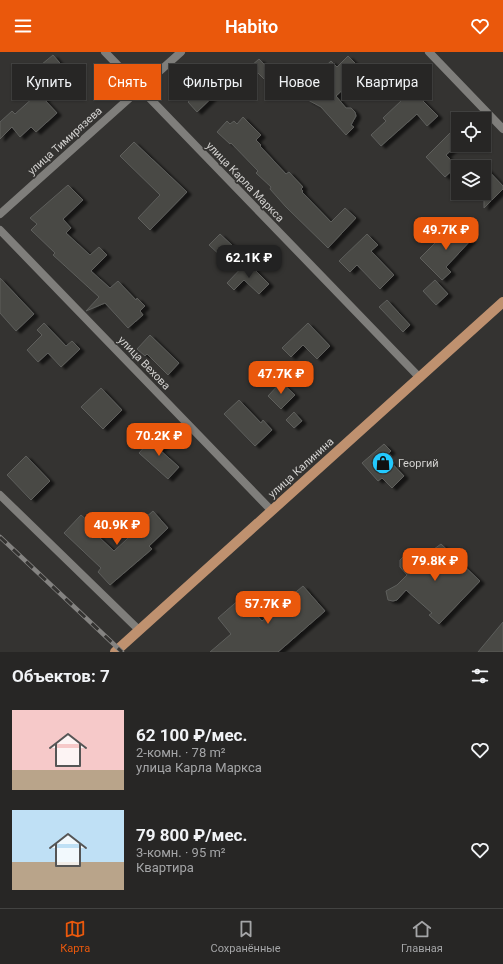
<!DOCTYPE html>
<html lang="ru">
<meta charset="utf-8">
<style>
body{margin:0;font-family:Roboto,sans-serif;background:#2f2e2d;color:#f1f3f6;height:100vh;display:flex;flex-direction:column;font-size:15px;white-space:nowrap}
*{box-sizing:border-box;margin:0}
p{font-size:13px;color:#a4a5a7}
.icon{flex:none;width:22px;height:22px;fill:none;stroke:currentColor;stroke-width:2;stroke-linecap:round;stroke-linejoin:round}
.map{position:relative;height:600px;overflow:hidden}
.panel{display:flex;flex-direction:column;background:#272625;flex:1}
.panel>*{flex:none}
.guide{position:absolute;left:12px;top:12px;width:479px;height:36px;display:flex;gap:8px}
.fabs{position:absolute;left:451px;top:60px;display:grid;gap:8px}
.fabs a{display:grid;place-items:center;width:40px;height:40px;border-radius:0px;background:#272625;box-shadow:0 1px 3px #0004,0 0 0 1px #434342;font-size:20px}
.price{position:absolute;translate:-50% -34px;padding:0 9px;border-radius:8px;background:#ea580c;color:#fff;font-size:13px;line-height:26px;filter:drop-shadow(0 1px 2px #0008)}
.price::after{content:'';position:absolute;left:50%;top:24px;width:12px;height:9px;margin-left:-6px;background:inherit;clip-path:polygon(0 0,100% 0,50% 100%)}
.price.selected{background:#222;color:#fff}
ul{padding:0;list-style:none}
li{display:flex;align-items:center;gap:12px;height:100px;padding:0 12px}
li span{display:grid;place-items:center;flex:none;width:112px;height:80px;border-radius:0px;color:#555}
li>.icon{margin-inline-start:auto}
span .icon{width:48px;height:48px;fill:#fffc;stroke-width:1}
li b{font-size:17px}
h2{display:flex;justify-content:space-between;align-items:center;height:48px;padding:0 12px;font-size:17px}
.chip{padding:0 14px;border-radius:0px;background:#272625;box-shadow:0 1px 3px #0004,0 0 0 1px #434342;font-size:14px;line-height:36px}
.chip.selected{background:#ea580c;color:#fff}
header{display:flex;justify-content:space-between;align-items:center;height:52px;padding:0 12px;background:#ea580c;color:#fff;font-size:18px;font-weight:600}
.tabs{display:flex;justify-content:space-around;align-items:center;height:56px;border-top:1px solid #434342;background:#272625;font-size:11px;color:#a4a5a7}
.tabs a{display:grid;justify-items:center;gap:2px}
.tabs .selected{color:#ea580c}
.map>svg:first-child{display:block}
</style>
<header><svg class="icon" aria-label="menu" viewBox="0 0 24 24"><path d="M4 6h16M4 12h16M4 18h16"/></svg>Habito<svg class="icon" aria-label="heart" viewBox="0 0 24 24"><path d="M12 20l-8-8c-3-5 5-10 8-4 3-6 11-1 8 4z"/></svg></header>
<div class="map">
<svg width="503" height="600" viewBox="0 0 503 600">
<defs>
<filter id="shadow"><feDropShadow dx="4.5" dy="2.5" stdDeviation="1" flood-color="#0009"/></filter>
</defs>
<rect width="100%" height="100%" fill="#343331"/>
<g fill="#484845" stroke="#5e5f5c" filter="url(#shadow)">
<polygon points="53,3 71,24 44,47 57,61 36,80 31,75 20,85 12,75 0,87 0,70 12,59 15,62 35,44 25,33 30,22"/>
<polygon points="348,4 355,11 344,23 351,30 336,44 346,56 351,56 355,60 356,64 351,73 354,75 346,83 321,55 308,48 303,35 331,9 337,15"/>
<polygon points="259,7 288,37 281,44 251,14"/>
<polygon points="225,15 239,30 227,41 222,36 197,60 188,50"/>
<polygon points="405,31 438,64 427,74 417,62 381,94 371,83 386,69 383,66 402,48 395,41"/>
<polygon points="243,65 261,83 256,88 261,93 260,94 286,122 289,120 303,135 301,137 303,139 302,140 331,170 345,156 356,166 328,196 286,155 270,137 271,135 256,121 258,119 231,91 230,92 217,80 227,69 230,72 234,69 237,72"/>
<polygon points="451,80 458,87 458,92 446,103 457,114 445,125 426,105"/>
<polygon points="134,90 187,140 150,178 138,166 160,143 120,104"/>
<polygon points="484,114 503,134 503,137 484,156"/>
<polygon points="68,133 83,148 63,167 71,176 66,181 90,203 99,195 107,203 91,219 110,236 118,229 136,248 137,246 145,254 140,259 143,263 128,276 105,251 86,259 99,245 53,203 55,201 31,178 37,172 30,166"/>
<polygon points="455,171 471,188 446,215 451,220 442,228 420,206"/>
<polygon points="220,182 234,195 223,206 209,193"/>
<polygon points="367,182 378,193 371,199 394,223 380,237 357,213 350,220 339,209"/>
<polygon points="247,210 269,232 259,242 244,228 234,238 227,231"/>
<polygon points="0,226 34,262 16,279 0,261"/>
<polygon points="435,228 448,242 436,253 423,239"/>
<polygon points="387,248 410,273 403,280 379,255"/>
<polygon points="44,271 66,294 72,289 80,297 61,315 48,301 38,310 27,298 42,283 37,278"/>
<polygon points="308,271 330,294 317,307 303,293 291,305 282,296"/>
<polygon points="150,283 179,311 168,323 147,302 145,304 137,297"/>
<polygon points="281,330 295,343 281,357 268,344"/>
<polygon points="101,336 122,358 103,377 81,355"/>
<polygon points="239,348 261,371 263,368 272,378 255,394 224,362"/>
<polygon points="294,360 302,369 294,376 286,368"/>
<polygon points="157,381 167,391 160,398 179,415 168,427 139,401"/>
<polygon points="384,392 391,399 385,404 404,424 392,436 382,426 378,429 362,411"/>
<polygon points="26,404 50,429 31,448 7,423"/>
<polygon points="153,459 168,476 149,494 152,497 110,533 98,520 101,516 64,481 81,463 89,470 86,473 114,499 138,477 135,475"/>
<polygon points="441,492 480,529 439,572 429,563 432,561 406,538 397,548 393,549 388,548 386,539 397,533 407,523 400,515 400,508 403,505 412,505 416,510"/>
<polygon points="303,534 325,559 278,600 210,600 231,582 218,566 241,546 262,569"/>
<polygon points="503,570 503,600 478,600"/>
</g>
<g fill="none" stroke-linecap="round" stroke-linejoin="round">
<g stroke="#7f7e7b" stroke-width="8">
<polyline points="105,0 420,326"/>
<polyline points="429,0 503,77"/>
<polyline points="0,162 181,0"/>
<polyline points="0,178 271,458"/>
<polyline points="0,443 139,578"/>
</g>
<polyline stroke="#bf916f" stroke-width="10" points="115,600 503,250"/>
<g stroke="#848381" stroke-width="4.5">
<polyline id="rail" points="0,485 122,600"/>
</g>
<use href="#rail" stroke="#343331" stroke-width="3" stroke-dasharray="9" stroke-linecap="butt"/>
</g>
<defs>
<g id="shop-disc" transform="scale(1.15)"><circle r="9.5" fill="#23c9fe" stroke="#343331"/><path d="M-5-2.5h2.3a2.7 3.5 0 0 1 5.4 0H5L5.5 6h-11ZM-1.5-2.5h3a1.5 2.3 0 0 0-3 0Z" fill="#111"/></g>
</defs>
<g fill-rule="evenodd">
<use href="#shop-disc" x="383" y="411"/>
</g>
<g text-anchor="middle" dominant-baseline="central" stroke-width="3.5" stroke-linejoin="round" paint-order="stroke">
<g font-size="11" fill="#d3d2d0" stroke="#343331">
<text transform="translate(65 89) rotate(-42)">улица Тимирязева</text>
<text transform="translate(245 130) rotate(46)">улица Карла Маркса</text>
<text transform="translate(144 311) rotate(46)">улица Вехова</text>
<text transform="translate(301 416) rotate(-42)">улица Калинина</text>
</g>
<g font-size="11" fill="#d3d2d0" stroke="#343331" text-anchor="start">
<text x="398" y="411">Георгий</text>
</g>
</g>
</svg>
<div class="fabs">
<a><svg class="icon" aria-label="locate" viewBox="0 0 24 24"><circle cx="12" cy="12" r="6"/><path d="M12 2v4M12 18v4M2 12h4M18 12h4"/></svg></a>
<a><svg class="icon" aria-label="layers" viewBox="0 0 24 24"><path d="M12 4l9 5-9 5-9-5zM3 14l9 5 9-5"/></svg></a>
</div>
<b class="price" style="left:446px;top:199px">49.7K ₽</b>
<b class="price selected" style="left:249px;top:227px">62.1K ₽</b>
<b class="price" style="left:281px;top:343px">47.7K ₽</b>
<b class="price" style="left:159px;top:405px">70.2K ₽</b>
<b class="price" style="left:117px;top:494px">40.9K ₽</b>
<b class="price" style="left:435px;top:530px">79.8K ₽</b>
<b class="price" style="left:268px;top:573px">57.7K ₽</b>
<div class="guide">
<a class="chip">Купить</a>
<a class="chip selected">Снять</a>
<a class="chip">Фильтры</a>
<a class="chip">Новое</a>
<a class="chip">Квартира</a>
</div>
</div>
<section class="panel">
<h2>Объектов: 7<svg class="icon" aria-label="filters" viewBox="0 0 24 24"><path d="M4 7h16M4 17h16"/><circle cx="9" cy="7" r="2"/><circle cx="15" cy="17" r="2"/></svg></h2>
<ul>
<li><span style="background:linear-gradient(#f6c9c9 75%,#b9a48a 0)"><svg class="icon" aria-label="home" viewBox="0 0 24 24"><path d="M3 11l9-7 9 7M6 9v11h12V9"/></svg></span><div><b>62 100 ₽/мес.</b><p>2-комн. · 78 m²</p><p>улица Карла Маркса</p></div><svg class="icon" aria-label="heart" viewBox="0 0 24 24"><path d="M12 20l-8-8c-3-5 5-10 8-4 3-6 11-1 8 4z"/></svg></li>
<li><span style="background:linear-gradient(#bfe0f5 65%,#b9a48a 0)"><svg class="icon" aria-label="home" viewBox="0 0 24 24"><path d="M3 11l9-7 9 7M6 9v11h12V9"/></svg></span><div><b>79 800 ₽/мес.</b><p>3-комн. · 95 m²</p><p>Квартира</p></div><svg class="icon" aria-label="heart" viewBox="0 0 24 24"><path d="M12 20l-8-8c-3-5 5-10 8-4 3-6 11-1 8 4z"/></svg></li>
</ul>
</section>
<nav class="tabs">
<a class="selected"><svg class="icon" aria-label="map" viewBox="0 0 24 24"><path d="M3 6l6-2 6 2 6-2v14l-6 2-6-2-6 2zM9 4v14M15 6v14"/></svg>Карта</a>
<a><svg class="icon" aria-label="saved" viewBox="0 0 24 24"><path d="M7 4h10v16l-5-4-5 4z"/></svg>Сохранённые</a>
<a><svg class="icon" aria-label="home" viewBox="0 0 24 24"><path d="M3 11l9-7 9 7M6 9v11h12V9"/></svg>Главная</a>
</nav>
